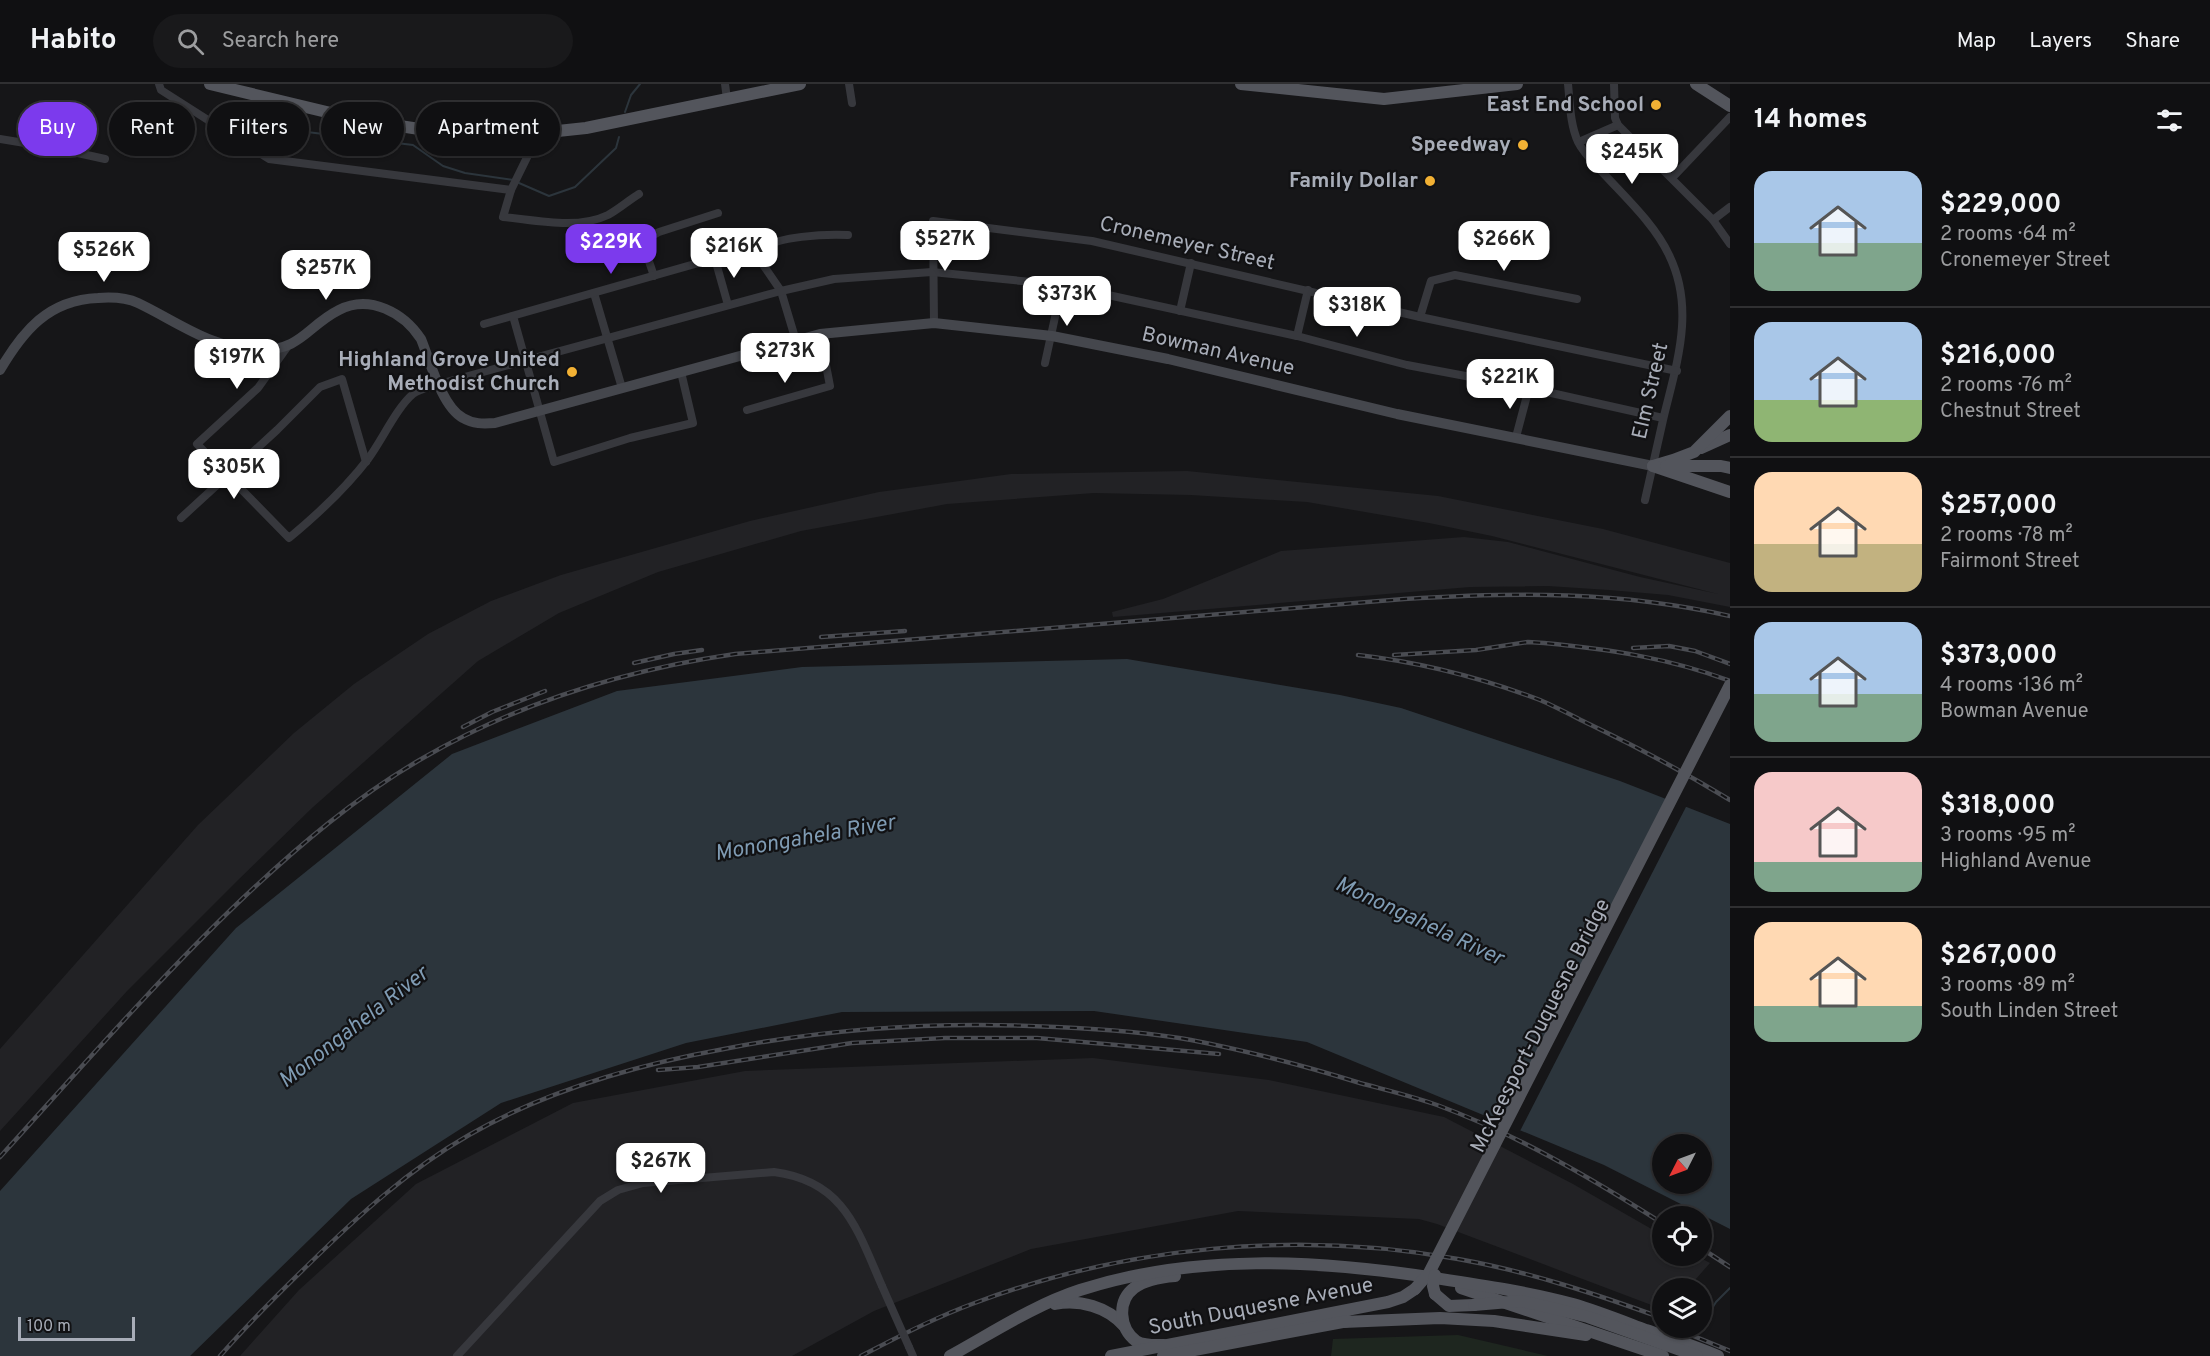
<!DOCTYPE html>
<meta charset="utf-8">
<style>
body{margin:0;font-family:Overpass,sans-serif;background:#19191b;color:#f1f3f6;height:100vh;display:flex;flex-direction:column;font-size:22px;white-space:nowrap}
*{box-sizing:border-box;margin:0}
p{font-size:20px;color:#9c9d9f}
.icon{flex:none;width:33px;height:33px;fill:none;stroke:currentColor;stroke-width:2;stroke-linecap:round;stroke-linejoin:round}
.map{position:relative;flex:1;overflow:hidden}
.details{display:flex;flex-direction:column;background:#101012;width:480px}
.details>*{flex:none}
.banner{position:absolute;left:18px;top:18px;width:570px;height:54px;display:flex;gap:12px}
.needle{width:39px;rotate:228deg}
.buttons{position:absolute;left:1652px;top:1050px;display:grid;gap:12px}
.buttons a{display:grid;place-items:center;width:60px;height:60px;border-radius:50%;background:#101012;box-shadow:0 2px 4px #0004,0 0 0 2px #303032;font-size:30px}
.scale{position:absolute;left:18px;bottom:15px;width:117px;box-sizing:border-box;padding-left:6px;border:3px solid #a8adb8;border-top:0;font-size:16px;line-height:21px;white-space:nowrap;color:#a8adb8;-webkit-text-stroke:4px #111113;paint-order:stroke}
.price{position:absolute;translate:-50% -51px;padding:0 14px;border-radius:12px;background:#fff;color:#222;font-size:20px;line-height:39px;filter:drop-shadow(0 2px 3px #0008)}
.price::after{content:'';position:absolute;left:50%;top:36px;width:18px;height:14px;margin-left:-9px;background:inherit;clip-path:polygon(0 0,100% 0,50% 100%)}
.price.on{background:#7c3aed;color:#fff}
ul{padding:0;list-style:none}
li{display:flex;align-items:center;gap:18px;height:150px;padding:0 24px}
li+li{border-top:2px solid #303032}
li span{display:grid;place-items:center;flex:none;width:168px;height:120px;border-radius:18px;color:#555}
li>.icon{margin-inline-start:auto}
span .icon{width:72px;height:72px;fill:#fffc;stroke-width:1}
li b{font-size:26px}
h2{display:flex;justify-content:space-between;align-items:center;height:72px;padding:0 24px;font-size:26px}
.pill{padding:0 21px;border-radius:27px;background:#101012;box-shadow:0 2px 4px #0004,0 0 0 2px #303032;font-size:21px;line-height:54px}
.pill.on{background:#7c3aed;color:#fff}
header{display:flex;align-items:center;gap:36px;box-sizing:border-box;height:84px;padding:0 30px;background:#101012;border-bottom:2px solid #303032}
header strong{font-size:28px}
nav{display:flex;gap:33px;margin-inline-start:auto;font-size:21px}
.search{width:420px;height:54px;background:#19191b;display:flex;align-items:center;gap:15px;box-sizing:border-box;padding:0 21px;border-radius:33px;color:#9c9d9f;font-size:22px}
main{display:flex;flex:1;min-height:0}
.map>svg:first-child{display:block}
</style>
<header>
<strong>Habito</strong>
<div class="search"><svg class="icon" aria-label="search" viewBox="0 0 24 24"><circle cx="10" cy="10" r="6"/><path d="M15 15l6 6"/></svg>Search here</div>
<nav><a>Map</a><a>Layers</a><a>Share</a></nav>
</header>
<main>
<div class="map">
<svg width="1730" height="1272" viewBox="0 0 1730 1272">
<rect width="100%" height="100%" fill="#161618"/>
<g fill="#222225">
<polygon points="1187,387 1438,412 1603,445 1730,479 1730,523 1668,511 1609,506 1548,502 1470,503 1113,533 1112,528 1163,515 1281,467 1464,453 1508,458 1640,493 1718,510 1492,452 1429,439 1307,418 1191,411 1094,409 947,420 801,447 658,488 559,529 478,577 312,724 236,798 128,906 0,1047 0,965 198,741 294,649 354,600 428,550 491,517 561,491 750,437 879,408 1011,390"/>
<polygon points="1093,974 1269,996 1444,1033 1573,1100 1662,1151 1662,1172 1697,1172 1710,1179 1688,1204 1662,1204 1662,1225 1437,1140 1419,1135 1238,1127 1031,1165 874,1227 792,1272 240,1272 299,1206 416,1100 573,1019 745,987"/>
</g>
<polygon fill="#1e261f" points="1458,1251 1548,1272 1331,1272 1333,1255"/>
<path fill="#2c353c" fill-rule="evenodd" d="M1127 575 1340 611 1401 624 1620 697 1730 740V1145L1604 1081 1307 958 1094 927 842 928 686 959 501 1019 351 1115 190 1272H0V1107L236 844 452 670 617 607 802 583ZM1662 1060H1701V1100H1662Z"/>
<polygon fill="#161618" points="1667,712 1688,719 1519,1049 1500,1041"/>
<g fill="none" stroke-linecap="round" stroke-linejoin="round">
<g stroke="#2c353c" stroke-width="2">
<polyline points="244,19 307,48 413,61 443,82 465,89 514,96"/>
<polyline points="625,28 631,11 640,0"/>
<polyline points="519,99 549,112 575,103 616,64 619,53"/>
<polyline points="1703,1239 1716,1218 1730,1204"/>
</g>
<g stroke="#37383d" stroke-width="8">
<polyline points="159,0 161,6 269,75 511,106"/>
<polyline points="725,0 727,15"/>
<polyline points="849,0 852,19"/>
<path d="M1568 0C1570 19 1570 40 1578 58 1584 70 1595 80 1604 90 1627 115 1655 141 1669 171 1696 226 1676 281 1663 336 1657 362 1651 389 1645 416"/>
<polyline points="1614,0 1615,34 1618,41 1713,136 1730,160"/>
<path d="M539 49 511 106 503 133C535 136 577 146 608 131 619 125 629 116 639 110"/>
<polyline points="0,55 55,64 105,75"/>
<polyline points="1579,58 1618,41"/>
<polyline points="1672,94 1730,33"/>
<polyline points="1713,136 1730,123"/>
<polyline points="715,175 728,221"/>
<polyline points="654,192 642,157 659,148 718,129"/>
<polyline points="594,209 622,304"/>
<polyline points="1180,227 1191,179"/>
<polyline points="513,232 554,378 630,354 693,339 681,288"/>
<polyline points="1420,233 1431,197 1455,191 1577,215"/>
<polyline points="934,239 933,137 1092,157 1420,233 1677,287"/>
<polyline points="484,240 744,166"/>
<polyline points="1297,252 1308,206"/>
<path d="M796 257 781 207 757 172 759 166C777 152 825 150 848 151"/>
<path d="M288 262 258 304 197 360 289 454C318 430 345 405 368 375 381 358 397 323 413 310 419 305 431 303 439 300L781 207 834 195 932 188 1062 201 1297 252 1407 281 1529 304 1663 334"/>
<polyline points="1045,279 1062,201"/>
<polyline points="747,326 830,302 820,250"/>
<polyline points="1516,353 1529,304"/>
<polyline points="181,434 277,346 320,303 342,295 366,378"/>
<polyline points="909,1263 913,1272"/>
<path d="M457 1272 600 1117 618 1106 643 1099 774 1088C844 1097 857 1145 882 1202"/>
</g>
<path stroke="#45474d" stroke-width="10" d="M0 286C23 247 48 216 98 214 111 213 125 213 138 219 178 238 213 266 260 266 302 266 307 242 339 226 370 210 404 229 421 255 430 277 442 323 463 334 473 340 483 340 495 339L820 250 934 239 1052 252 1168 275 1397 330 1653 382"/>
<g stroke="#53555c" stroke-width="12">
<polyline points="210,0 360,36 426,46 481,49 539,49 586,44 800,0"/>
<polyline points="1241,0 1384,15 1517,0"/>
<polyline points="1696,0 1730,22"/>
<polyline points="1701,364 1730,351"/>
<polyline points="1653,382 1673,376 1694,368 1730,332"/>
<polyline points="1653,382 1730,408"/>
<polyline points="1666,382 1721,382 1730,384"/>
<polyline points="1461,1204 1663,1272"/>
<polyline points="1435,1210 1449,1222 1474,1221"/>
<path d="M1055 1220C1079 1215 1108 1223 1124 1242"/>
<polyline points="1343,1238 1440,1234 1494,1237 1586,1251"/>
<path d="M1164 1261C1155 1261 1144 1262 1136 1257 1119 1244 1117 1217 1134 1204 1146 1195 1162 1193 1175 1192"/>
<path d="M950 1272C992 1249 1034 1221 1080 1206 1195 1169 1317 1176 1435 1194 1481 1201 1528 1208 1573 1220 1597 1227 1622 1237 1646 1246 1670 1254 1695 1262 1718 1272"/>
<polyline points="1111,1272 1388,1218 1403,1213 1415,1205"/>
<polyline points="1163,1272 1348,1237"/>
</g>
<g stroke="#4a4c52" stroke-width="4.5">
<g id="rail">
<polyline points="821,553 905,547"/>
<polyline points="1633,564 1669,562 1695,567 1730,580"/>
<path d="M1358 571C1419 578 1482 594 1540 616 1556 623 1573 632 1589 640 1637 663 1684 688 1730 716"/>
<path d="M1394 571 1476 566 1528 558 1544 559C1608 565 1669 574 1730 597"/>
<polyline points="634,579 674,570 702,566"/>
<polyline points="463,643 492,628 545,607"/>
<polyline points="658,986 698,983 852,959 945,954 1037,954 1219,970"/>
<path d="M0 1073C79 986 157 896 242 815 298 762 357 712 423 674 520 618 625 586 735 570L1404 515C1517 508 1619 507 1730 532"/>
<polyline points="1701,1164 1730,1183"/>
<polyline points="1674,1244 1730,1267"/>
<path d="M220 1272C248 1240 278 1210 309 1180 358 1132 408 1086 469 1051 547 1006 636 981 724 965 836 943 943 937 1056 943 1101 945 1146 948 1191 956 1248 967 1305 982 1360 999 1386 1006 1412 1012 1437 1021 1516 1050 1591 1094 1662 1139"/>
<path d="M861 1272C897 1253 934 1234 972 1220 1125 1162 1297 1146 1458 1175 1527 1187 1596 1210 1662 1234"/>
</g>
</g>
<use href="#rail" stroke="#111113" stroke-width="2" stroke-dasharray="7" stroke-linecap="butt"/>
<polyline stroke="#37383d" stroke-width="8" points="882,1202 909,1263"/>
<g stroke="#53555c" stroke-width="12">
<polyline points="1415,1205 1429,1189 1730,601"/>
<polyline points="1435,1210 1433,1202 1435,1191"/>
<polyline points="1474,1221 1521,1217 1548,1223 1588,1233 1697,1272"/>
</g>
</g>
<g fill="#f2b134" stroke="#111113" stroke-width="2">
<circle cx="1656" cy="21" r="6"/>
<circle cx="1523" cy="61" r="6"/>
<circle cx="1430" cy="97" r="6"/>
<circle cx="572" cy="288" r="6"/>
</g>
<g text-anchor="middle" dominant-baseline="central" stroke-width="4.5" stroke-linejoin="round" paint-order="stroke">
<g font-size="21" font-weight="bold" fill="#a8adb8" stroke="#111113" text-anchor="end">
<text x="1644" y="21">East End School</text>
<text x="1511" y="61">Speedway</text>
<text x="1418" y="97">Family Dollar</text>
<text x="560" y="276">Highland Grove United<tspan x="560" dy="24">Methodist Church</tspan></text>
</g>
<g font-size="21" fill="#a8adb8" stroke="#111113">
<text transform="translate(1187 160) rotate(13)">Cronemeyer Street</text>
<text transform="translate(1218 268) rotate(13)">Bowman Avenue</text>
<text transform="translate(1651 307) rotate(-77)">Elm Street</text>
<text transform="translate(1541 942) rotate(-63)">McKeesport-Duquesne Bridge</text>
<text transform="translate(1261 1223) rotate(-11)">South Duquesne Avenue</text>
</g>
<g font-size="22" font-style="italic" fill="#7f9bb3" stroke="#111113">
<text transform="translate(805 755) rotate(-10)">Monongahela River</text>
<text transform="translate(1419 838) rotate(25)">Monongahela River</text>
<text transform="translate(354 944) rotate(-38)">Monongahela River</text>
</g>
</g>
</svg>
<div class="buttons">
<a><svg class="needle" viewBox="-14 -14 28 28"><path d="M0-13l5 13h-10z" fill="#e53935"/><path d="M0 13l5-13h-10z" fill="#9c9d9f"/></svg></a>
<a><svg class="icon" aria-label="locate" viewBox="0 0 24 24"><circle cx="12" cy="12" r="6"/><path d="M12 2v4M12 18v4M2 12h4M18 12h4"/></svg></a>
<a><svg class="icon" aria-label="layers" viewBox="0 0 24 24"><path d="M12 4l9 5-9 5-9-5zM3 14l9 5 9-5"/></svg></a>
</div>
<div class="scale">100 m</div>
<b class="price" style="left:1632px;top:101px">$245K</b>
<b class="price" style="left:945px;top:188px">$527K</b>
<b class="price" style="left:1504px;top:188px">$266K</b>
<b class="price on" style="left:611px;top:191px">$229K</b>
<b class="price" style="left:734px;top:195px">$216K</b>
<b class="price" style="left:104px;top:199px">$526K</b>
<b class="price" style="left:326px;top:217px">$257K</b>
<b class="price" style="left:1067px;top:243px">$373K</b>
<b class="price" style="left:1357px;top:254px">$318K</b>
<b class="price" style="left:785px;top:300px">$273K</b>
<b class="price" style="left:237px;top:306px">$197K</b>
<b class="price" style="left:1510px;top:326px">$221K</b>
<b class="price" style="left:234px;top:416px">$305K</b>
<b class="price" style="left:661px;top:1110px">$267K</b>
<div class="banner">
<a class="pill on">Buy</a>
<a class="pill">Rent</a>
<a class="pill">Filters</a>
<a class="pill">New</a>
<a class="pill">Apartment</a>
</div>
</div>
<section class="details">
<h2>14 homes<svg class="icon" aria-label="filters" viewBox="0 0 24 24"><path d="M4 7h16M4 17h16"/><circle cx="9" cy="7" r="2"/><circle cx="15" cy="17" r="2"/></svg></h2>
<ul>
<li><span style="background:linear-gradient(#a9c7e8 60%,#7fa58c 0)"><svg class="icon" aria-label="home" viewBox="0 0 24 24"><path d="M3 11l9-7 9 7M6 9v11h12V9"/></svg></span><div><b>$229,000</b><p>2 rooms · 64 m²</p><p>Cronemeyer Street</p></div></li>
<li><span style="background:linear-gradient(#a9c7e8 65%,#8fb573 0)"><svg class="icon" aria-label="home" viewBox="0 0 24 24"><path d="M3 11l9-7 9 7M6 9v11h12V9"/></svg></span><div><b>$216,000</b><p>2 rooms · 76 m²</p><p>Chestnut Street</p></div></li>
<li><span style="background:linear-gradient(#ffd9b3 60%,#c2b280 0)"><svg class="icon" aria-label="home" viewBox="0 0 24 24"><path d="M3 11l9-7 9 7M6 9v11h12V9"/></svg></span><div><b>$257,000</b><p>2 rooms · 78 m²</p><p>Fairmont Street</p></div></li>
<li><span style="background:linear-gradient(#a9c7e8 60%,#7fa58c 0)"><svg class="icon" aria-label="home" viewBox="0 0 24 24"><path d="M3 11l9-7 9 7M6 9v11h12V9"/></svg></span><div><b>$373,000</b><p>4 rooms · 136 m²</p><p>Bowman Avenue</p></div></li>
<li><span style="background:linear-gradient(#f6c9c9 75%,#7fa58c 0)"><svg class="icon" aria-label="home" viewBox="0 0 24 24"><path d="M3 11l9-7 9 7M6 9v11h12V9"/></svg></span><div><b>$318,000</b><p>3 rooms · 95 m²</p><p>Highland Avenue</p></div></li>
<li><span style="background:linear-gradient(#ffd9b3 70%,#7fa58c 0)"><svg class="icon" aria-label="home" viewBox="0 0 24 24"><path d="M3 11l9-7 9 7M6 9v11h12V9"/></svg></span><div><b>$267,000</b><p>3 rooms · 89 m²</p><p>South Linden Street</p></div></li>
</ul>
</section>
</main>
